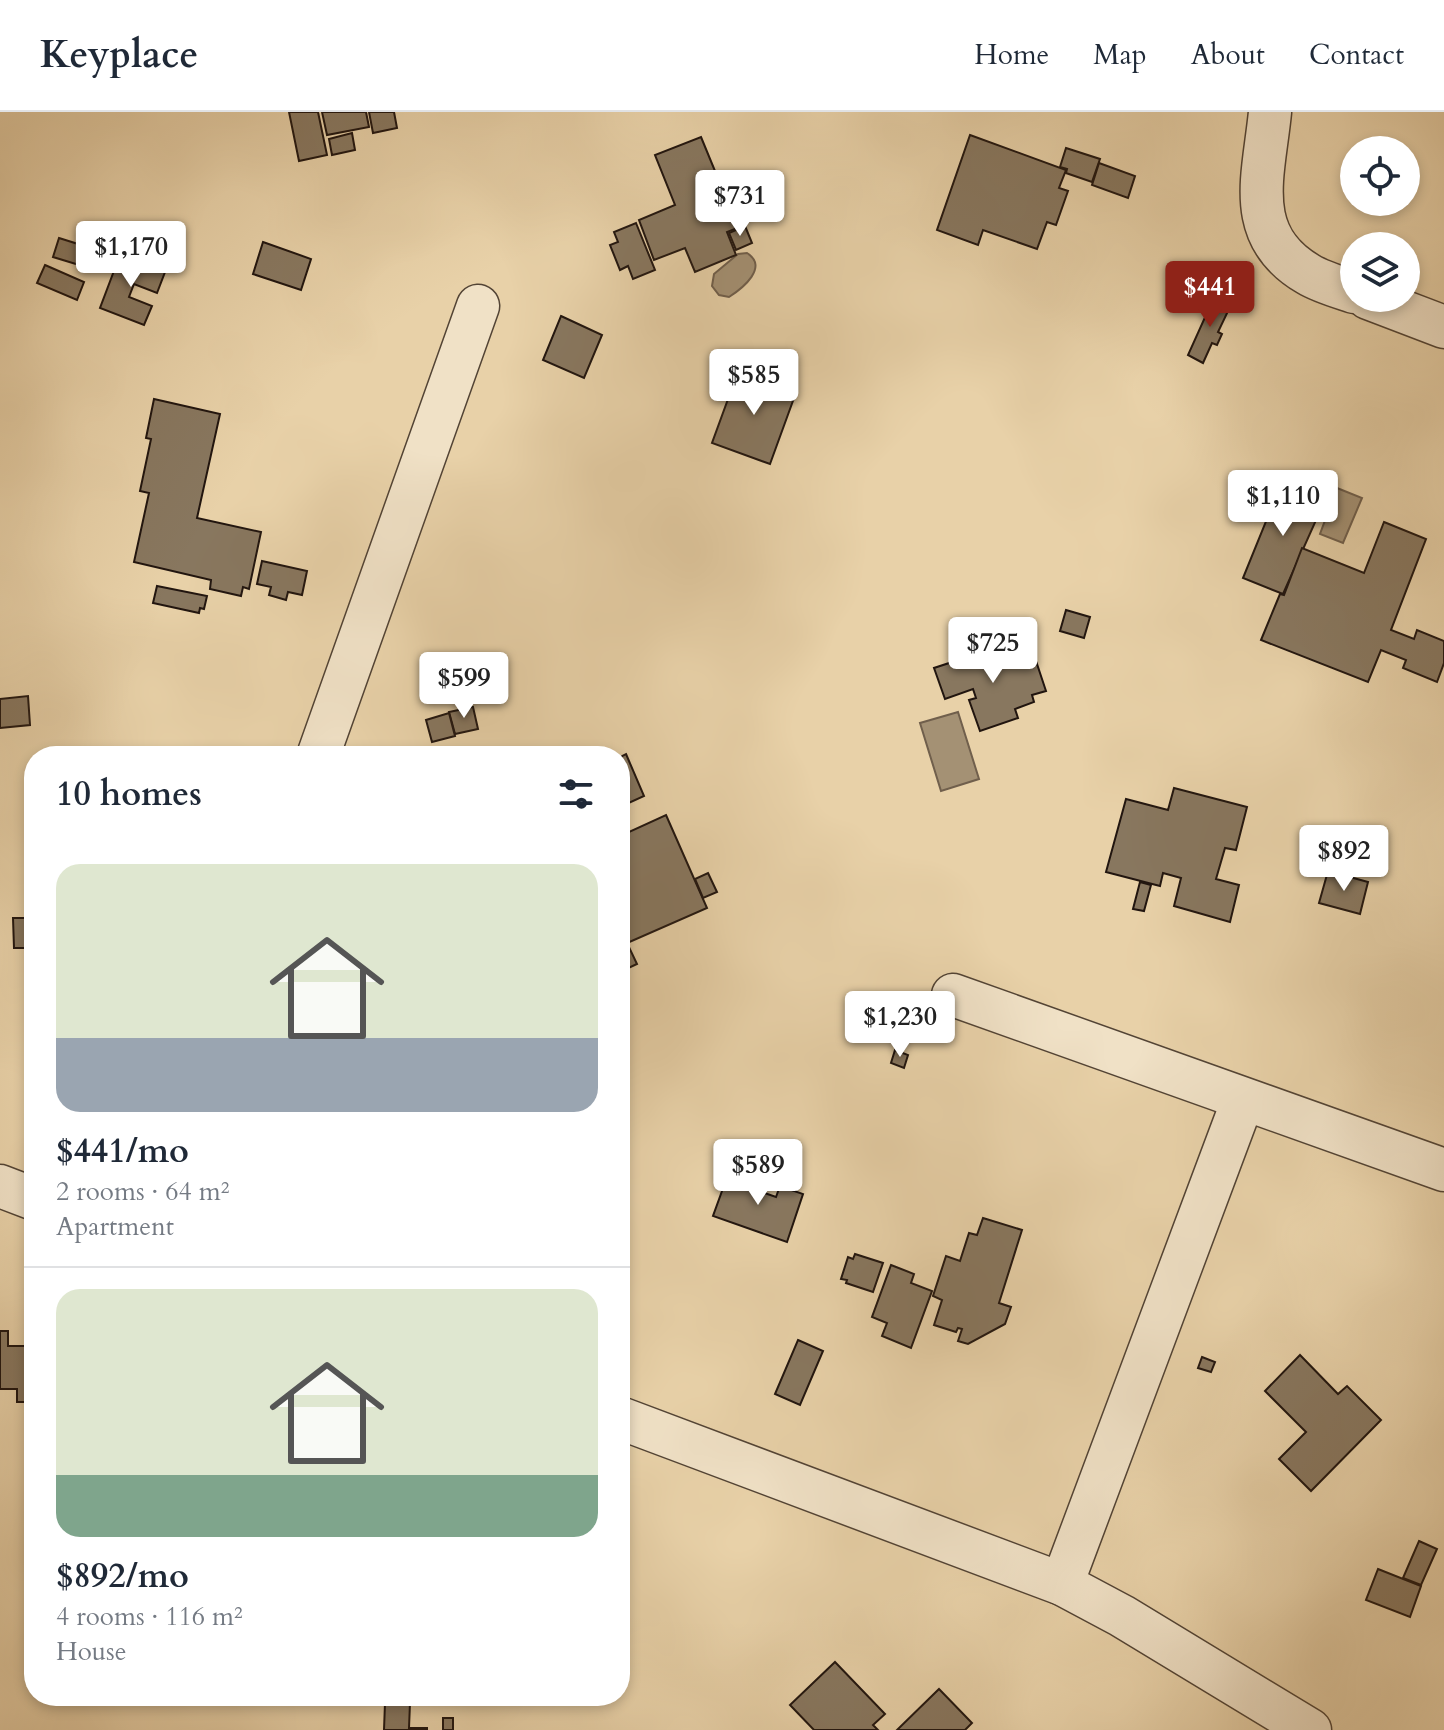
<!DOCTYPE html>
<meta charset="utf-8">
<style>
body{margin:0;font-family:Cardo,serif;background:#f6f6f7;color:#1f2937;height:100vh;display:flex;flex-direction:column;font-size:30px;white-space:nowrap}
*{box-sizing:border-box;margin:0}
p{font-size:26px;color:#747a83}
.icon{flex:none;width:44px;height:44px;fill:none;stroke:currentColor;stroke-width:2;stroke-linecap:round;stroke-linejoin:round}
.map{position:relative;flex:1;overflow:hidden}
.details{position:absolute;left:24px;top:634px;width:606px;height:960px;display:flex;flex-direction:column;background:#fff;border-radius:32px;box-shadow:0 4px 12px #0003}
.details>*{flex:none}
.fabs{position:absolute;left:1340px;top:24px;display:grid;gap:16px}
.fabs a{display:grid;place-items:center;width:80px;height:80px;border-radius:50%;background:#fff;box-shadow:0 4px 12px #0003;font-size:40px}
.price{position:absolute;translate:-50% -68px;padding:0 18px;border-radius:8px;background:#fff;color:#222;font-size:26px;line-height:52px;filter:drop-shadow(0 2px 4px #0008)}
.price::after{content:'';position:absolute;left:50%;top:48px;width:24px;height:18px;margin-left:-12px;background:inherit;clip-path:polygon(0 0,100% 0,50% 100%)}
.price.on{background:#8f2418;color:#fff}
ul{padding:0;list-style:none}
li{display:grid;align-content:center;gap:16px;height:424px;padding:0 32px}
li+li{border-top:2px solid #e0e1e3}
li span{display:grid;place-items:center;height:248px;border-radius:24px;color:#555}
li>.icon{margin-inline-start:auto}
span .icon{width:144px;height:144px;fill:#fffc;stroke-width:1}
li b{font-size:34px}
h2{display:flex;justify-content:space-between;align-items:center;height:96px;padding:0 32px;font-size:34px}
header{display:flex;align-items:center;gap:48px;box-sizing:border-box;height:112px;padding:0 40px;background:#fff;border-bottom:2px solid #e0e1e3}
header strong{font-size:38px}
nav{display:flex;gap:44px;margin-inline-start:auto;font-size:28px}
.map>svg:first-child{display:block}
</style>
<header>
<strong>Keyplace</strong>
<nav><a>Home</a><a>Map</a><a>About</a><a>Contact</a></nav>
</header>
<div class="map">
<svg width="1444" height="1618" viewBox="0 0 1444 1618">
<rect width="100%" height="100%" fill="#e8d1a8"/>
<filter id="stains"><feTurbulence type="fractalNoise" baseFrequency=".0025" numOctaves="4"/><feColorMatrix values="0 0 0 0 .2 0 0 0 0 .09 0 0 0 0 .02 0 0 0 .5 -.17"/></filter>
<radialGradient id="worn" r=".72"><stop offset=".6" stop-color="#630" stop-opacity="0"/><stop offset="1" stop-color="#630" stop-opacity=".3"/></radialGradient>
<g fill="#a49174" stroke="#705f4c" stroke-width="2">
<path d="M747 141C769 155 743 176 729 185L719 183 712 174 714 162 738 142Z"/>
<polygon points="1337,376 1362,386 1343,431 1320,422"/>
<polygon points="958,600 979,667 941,679 920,611"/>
</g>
<g fill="#88775f" stroke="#21150f" stroke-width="2">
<polygon points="289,0 318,0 327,43 299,49"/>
<polygon points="322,0 366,0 369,15 327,23"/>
<polygon points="369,0 394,0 397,16 373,21"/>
<polygon points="352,21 355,38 332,43 329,27"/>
<polygon points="970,23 1066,58 1059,76 1068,79 1056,113 1047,110 1037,137 983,118 978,133 937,118"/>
<polygon points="701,25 724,81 731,78 745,113 727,120 736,143 695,160 685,136 654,148 639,108 675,93 655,43"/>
<polygon points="1066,36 1100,47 1092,70 1066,61 1067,57 1060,55"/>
<polygon points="1099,51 1135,64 1128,86 1092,73"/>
<polygon points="636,111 655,158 633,167 628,154 620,158 610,133 618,130 614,120"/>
<polygon points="745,114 752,131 736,138 729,121"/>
<polygon points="59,126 94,137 89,156 53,145"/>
<polygon points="263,130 311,147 301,178 253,162"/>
<polygon points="120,143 165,160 157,181 134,172 129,185 152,194 144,213 100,196"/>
<polygon points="45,153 84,170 77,188 37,171"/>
<polygon points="1222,158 1245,167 1241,177 1218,167"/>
<polygon points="1215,183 1228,189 1225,195 1229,197 1218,220 1222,222 1217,233 1212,231 1203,251 1188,243"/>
<polygon points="561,204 602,223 584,266 543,248"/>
<polygon points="739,257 788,275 786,282 794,286 770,352 712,331"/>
<polygon points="154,287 220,302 197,406 261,420 249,477 243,475 241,484 210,477 211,468 134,450 149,381 140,379 151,327 146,326"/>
<polygon points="1282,370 1325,388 1283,482 1243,466"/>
<polygon points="1384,410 1426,427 1391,518 1414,527 1417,518 1444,529 1444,551 1437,570 1403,556 1406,548 1381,538 1368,570 1261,528 1280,482 1284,483 1302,436 1364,461"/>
<polygon points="262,449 307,459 302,483 288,480 286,488 269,483 271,475 257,472"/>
<polygon points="157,474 207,484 204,497 200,496 199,501 153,491"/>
<polygon points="1066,498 1090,505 1084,526 1060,519"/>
<polygon points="995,536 1000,549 1015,543 1017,548 1034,543 1046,579 1032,583 1034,590 1015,597 1018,606 980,619 969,588 976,586 973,577 945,587 934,556"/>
<polygon points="28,584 30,613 0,616 0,587"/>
<polygon points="473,595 478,617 455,622 449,600"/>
<polygon points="449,601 455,624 432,630 426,608"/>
<polygon points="626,642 644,684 620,695 620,645"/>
<polygon points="1174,676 1247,695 1236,738 1225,736 1216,767 1239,773 1230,810 1174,794 1181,766 1163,761 1160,774 1106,760 1126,687 1168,698"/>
<polygon points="666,703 707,796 627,831 637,852 620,860 620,704 627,721"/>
<polygon points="1328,759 1368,770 1360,802 1319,791"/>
<polygon points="708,761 717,780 703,786 695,767"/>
<polygon points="1140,770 1151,773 1144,799 1133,797"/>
<polygon points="30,778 34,778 34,836 14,836 13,806 30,806"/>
<polygon points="895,938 908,943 904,956 891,951"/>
<polygon points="730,1057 753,1065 750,1076 776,1085 780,1074 803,1082 787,1130 713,1104"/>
<polygon points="983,1106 1022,1118 999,1191 1011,1195 1005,1212 968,1232 958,1229 962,1217 958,1216 956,1220 934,1213 942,1188 933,1184 946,1144 960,1149 969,1121 977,1123"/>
<polygon points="855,1142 883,1151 873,1180 846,1171 847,1168 841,1167 848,1145 853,1147"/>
<polygon points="891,1153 914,1162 911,1171 932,1179 911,1236 882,1224 887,1211 872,1205"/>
<polygon points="0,1219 8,1219 8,1234 26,1234 26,1250 34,1250 34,1271 29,1271 30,1290 17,1290 17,1277 0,1277"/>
<polygon points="798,1228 823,1239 800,1293 775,1282"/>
<polygon points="1300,1243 1338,1282 1347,1274 1381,1308 1311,1379 1279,1347 1306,1320 1265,1279"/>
<polygon points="1202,1245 1215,1250 1211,1260 1198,1256"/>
<polygon points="1419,1429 1437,1437 1421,1473 1403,1466"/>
<polygon points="1378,1457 1421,1474 1410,1505 1366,1488"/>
<polygon points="835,1550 885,1602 873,1613 878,1618 814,1618 790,1593"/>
<polygon points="939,1577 972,1611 965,1618 897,1618"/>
<polygon points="385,1591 410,1591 409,1616 427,1616 427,1618 384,1618"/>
<rect x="443" y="1606" width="10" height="12"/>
</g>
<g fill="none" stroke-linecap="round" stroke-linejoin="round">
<g stroke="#534435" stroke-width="45">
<g id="minor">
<path d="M1270 0C1264 63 1242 123 1308 162 1321 170 1339 175 1354 180"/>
<polyline points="1368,186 1444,215"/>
<polyline points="318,644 478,194"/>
<polyline points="953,883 1444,1058"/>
<polyline points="0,1074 34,1087"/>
<polyline points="620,1306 1062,1472 1122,1504 1310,1618"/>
<polyline points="1062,1472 1243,988"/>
</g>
</g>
<use href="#minor" stroke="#f0e1c6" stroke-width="42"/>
</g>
<rect width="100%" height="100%" filter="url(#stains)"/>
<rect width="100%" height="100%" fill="url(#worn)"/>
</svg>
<div class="fabs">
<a><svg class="icon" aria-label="locate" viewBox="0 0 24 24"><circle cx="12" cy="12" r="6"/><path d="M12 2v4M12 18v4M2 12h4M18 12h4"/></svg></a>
<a><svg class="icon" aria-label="layers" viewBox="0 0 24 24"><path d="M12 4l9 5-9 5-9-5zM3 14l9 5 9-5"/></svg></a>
</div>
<b class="price" style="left:740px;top:126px">$731</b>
<b class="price" style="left:131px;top:177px">$1,170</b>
<b class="price on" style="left:1210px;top:217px">$441</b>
<b class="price" style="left:754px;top:305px">$585</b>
<b class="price" style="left:1283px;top:426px">$1,110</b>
<b class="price" style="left:993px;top:573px">$725</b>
<b class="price" style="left:464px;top:608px">$599</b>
<b class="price" style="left:1344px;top:781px">$892</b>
<b class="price" style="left:900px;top:947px">$1,230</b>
<b class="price" style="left:758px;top:1095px">$589</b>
<section class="details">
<h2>10 homes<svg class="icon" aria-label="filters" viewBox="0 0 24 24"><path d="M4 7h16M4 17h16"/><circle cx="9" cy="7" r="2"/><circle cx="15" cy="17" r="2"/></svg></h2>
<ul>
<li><span style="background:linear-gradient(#dfe7d0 70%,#9aa5b1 0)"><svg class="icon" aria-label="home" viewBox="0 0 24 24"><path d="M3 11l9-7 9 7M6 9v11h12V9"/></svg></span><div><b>$441/mo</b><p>2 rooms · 64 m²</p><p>Apartment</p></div></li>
<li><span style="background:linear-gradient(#dfe7d0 75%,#7fa58c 0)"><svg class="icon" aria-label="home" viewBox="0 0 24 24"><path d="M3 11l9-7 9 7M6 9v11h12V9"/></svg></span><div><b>$892/mo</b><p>4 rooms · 116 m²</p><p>House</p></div></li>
</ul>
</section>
</div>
